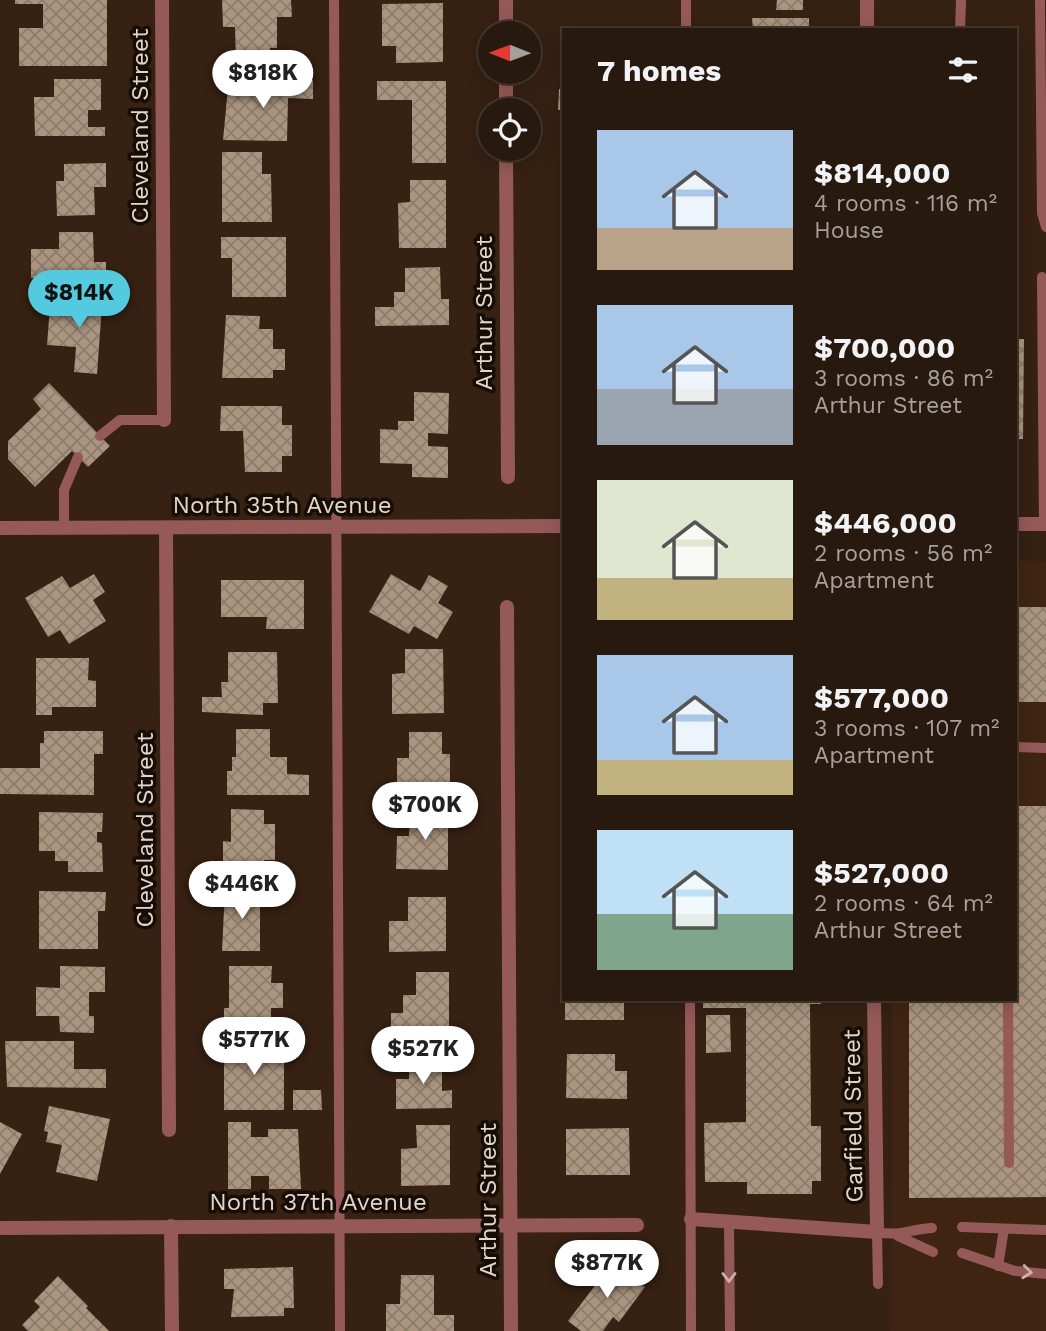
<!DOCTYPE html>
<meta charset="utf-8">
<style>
body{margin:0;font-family:"Work Sans",sans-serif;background:#302217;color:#f1f3f6;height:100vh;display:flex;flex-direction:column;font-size:26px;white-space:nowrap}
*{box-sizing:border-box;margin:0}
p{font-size:23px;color:#a5a09e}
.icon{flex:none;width:38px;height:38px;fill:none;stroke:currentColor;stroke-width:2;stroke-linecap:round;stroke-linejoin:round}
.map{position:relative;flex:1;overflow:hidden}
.drawer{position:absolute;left:562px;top:28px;width:455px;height:973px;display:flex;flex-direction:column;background:#28190e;border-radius:0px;box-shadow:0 4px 18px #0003,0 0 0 2px #44382e}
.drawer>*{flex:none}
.needle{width:46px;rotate:271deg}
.buttons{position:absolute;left:478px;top:21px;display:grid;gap:14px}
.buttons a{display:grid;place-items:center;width:63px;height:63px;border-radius:50%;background:#28190e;box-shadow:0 4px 18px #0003,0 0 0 2px #44382e;font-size:35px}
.price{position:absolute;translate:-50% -60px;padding:0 16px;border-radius:24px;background:#fff;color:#222;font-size:23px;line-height:46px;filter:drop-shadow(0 2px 4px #0008)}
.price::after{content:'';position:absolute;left:50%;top:42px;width:21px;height:16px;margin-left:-10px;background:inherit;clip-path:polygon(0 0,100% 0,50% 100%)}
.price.current{background:#54cade;color:#111}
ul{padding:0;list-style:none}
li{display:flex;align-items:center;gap:21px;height:175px;padding:0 35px}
li span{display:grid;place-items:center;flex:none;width:196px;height:140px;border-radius:0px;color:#555}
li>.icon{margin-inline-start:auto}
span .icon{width:84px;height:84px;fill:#fffc;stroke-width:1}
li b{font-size:30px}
h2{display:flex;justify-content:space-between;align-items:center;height:84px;padding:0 35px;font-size:30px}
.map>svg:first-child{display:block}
</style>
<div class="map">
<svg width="1046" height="1331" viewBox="0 0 1046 1331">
<defs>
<pattern id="building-cross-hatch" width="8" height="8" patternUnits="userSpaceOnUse" patternTransform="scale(1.75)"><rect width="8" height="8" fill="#ab957f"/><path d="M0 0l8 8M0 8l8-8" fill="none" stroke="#8c7c6b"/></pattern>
</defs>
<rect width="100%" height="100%" fill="#362112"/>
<polygon fill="#3f2511" points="1015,561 1046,562 1046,1331 891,1331 892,999 1015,999"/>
<g fill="url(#building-cross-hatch)">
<polygon points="15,0 107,0 107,66 19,66 19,28 43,28 43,4 15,4"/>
<polygon points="222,0 291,0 292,17 277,17 277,48 270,48 270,64 236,64 235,27 223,27"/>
<polygon points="777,0 803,0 803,10 776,10"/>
<polygon points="443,3 443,62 396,63 396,46 382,46 382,4"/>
<polygon points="752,18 809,18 809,30 753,30"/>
<polygon points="54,79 101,79 101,110 88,110 88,127 105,127 105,136 35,136 34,97 54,97"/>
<polygon points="268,79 313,80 313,99 288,98 287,141 223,140 228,88 268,89"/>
<polygon points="377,81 446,81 446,163 412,163 412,100 377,100"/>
<polygon points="559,89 564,89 564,110 558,110"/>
<polygon points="222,152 262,152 262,174 271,174 272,222 222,222"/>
<polygon points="106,163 106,187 94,187 95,215 57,216 56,181 64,181 64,164"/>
<polygon points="410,180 446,180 446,248 399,248 398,203 410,202"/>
<polygon points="59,232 93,232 94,262 106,262 106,277 31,278 31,249 59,249"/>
<polygon points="221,237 286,237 286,297 232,297 232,258 221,258"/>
<polygon points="440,267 441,299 449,299 449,325 375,326 375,307 394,307 394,292 405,292 405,268"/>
<polygon points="80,290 103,292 97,374 74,372 76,347 47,345 50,306 79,308"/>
<polygon points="226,315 260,316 259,329 273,329 273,349 285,349 285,370 273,370 273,378 222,378"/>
<polygon points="1015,339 1024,339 1023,439 1015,439"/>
<rect x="561" y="381" width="3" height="20"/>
<polygon points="49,383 110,446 88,467 72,451 35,487 8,459 8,441 41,409 33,399"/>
<polygon points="414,392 449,393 448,434 428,433 428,446 448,447 448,478 412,477 412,464 380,463 380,429 398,430 398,421 414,421"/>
<polygon points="221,406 282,406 282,425 292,425 292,456 282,456 282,472 245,472 243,431 220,431"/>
<polygon points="94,574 105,592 93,600 106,621 69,644 60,630 48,637 25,598 62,576 70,588"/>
<polygon points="391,574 420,591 429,575 448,586 438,603 453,612 437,639 414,626 409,634 369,612"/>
<polygon points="221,580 304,580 304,629 266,629 267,617 221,617"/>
<rect x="1015" y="607" width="31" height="95"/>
<polygon points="405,649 443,649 444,713 392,714 392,674 405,673"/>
<polygon points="228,652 277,652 278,703 263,703 263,715 202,712 202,697 222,697 221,682 228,682"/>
<polygon points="36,658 89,658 88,680 96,681 96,707 52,707 52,715 36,715"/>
<rect x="561" y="696" width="3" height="19"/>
<polygon points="236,729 270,729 270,757 287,757 287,774 309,775 309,795 227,795 227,771 232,771 232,757 236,757"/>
<polygon points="44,731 103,731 103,754 94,754 94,795 0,794 0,768 40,768 40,743 44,743"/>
<polygon points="409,732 442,732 442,754 450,754 450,790 397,791 397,758 409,758"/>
<polygon points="1015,806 1046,806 1046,1197 909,1198 909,999 1015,999"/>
<polygon points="231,809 264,810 264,824 275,824 275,860 264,860 264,873 223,873 223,841 231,842"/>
<polygon points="410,811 448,811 448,870 396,869 397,836 409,836"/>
<polygon points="39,812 103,813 102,832 97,832 97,842 102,843 103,872 68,872 68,861 55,861 55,851 39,851"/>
<polygon points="225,890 260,890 260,951 222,951"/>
<polygon points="39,891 106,892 105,911 98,911 98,949 39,949"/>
<polygon points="408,897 446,897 446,951 389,952 389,921 408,921"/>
<polygon points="60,966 105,967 105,992 89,992 89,1016 94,1016 94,1033 60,1032 59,1016 36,1016 36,987 60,988"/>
<polygon points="229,966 272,966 271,983 283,983 283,1008 271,1008 271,1032 224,1031 224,1008 229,1008"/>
<polygon points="416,972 449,972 449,1030 391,1031 391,1013 403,1013 403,995 416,995"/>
<rect x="565" y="999" width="59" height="21"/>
<polygon points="703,999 821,999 821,1004 810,1004 811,1126 821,1126 821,1181 812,1181 812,1194 747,1194 747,1182 705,1182 704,1123 746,1122 746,1008 703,1008"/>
<polygon points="706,1015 730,1015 731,1052 706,1053"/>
<polygon points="5,1041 74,1041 74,1069 106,1069 106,1088 7,1087"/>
<rect x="224" y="1045" width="60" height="65"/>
<polygon points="567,1054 615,1054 615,1071 627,1071 627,1099 566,1098"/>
<polygon points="409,1056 442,1056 442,1091 452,1090 452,1108 396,1109 396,1079 409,1079"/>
<polygon points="293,1090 321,1090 322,1110 293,1110"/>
<polygon points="49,1106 110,1119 97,1181 56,1172 62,1145 46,1142 48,1132 44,1131"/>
<polygon points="0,1122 22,1134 0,1174"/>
<polygon points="228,1122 251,1122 251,1137 268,1137 268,1129 298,1129 301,1189 269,1189 269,1176 251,1176 251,1189 228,1189"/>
<polygon points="416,1125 450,1125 450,1185 401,1186 401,1149 417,1148"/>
<polygon points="629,1128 630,1175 566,1175 566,1129"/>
<polygon points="613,1262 645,1287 619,1322 613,1317 603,1331 581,1331 568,1321"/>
<polygon points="293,1267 294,1308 284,1308 284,1316 231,1317 234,1289 224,1289 224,1269"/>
<polygon points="401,1275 434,1275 434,1315 454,1315 454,1331 386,1331 386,1304 400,1304"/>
<polygon points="58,1276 88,1306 86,1308 109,1331 28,1331 22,1325 40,1307 34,1301"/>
</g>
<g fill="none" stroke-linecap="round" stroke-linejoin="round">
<g stroke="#955a57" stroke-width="10">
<polyline points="334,0 340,1331"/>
<polyline points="686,0 686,30"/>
<polyline points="1040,0 1042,213 1046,227"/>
<polyline points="960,30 961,0"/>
<polyline points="1042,277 1044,524"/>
<polyline points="100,436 120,420 164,420"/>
<polyline points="64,528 64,490 78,457"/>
<polyline points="1015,747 1046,748"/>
<polyline points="690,999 691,1331"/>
<polyline points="1008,999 1009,1163"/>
<polyline points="729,1222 730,1331"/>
<polyline points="962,1227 1046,1230"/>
<polyline points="898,1236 933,1252"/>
<polyline points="962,1253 1015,1271 1046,1274"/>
<polyline points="998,1266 1004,1229"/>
<path d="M878 1284 877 1232C900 1237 911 1229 932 1228"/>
</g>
<g stroke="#955a57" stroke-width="14">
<polyline points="162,0 164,420"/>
<polyline points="506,0 506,33"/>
<polyline points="867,0 867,30"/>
<polyline points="506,72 506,110"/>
<polyline points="506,149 508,477"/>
<polyline points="166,529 169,1130"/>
<polyline points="507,607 511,1331"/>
<polyline points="691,1219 877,1232 874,999"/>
<polyline points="171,1226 172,1331"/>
<polyline points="0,1228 637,1225"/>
</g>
<g stroke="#955a57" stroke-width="14">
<polyline points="1015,524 1046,524"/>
<polyline points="0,528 564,526"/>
</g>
</g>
<defs><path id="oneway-chevron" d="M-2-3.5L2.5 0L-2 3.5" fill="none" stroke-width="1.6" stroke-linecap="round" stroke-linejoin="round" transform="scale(1.75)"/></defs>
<g stroke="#cbb0a8">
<use href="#oneway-chevron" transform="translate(1027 1272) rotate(6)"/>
<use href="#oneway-chevron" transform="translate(729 1277) rotate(90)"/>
</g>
<g text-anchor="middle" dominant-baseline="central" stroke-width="7" stroke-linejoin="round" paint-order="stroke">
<g font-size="24" fill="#e2d5cb" stroke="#160d07">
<text transform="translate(140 126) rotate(-90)">Cleveland Street</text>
<text transform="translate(484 313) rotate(-90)">Arthur Street</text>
<text x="282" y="505">North 35th Avenue</text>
<text transform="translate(145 830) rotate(-90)">Cleveland Street</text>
<text transform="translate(853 1116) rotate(-91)">Garfield Street</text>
<text transform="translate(488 1200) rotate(-90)">Arthur Street</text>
<text x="318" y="1202">North 37th Avenue</text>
</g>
</g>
</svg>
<div class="buttons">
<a><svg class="needle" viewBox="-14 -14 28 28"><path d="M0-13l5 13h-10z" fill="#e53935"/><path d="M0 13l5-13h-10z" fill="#a5a09e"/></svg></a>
<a><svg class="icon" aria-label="locate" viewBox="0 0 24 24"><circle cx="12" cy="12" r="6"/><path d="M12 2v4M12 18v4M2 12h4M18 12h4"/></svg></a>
</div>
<b class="price" style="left:263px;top:110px">$818K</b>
<b class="price current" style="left:79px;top:330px">$814K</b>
<b class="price" style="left:425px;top:842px">$700K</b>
<b class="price" style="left:242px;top:921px">$446K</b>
<b class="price" style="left:254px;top:1077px">$577K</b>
<b class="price" style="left:423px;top:1086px">$527K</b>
<b class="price" style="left:607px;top:1300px">$877K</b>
<section class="drawer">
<h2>7 homes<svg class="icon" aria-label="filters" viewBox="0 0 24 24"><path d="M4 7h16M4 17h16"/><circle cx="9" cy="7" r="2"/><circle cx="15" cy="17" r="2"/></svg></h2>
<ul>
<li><span style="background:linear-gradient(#a9c7e8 70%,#b9a48a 0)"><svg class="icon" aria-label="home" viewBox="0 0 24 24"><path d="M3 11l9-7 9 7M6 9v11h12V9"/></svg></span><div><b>$814,000</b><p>4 rooms · 116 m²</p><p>House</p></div></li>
<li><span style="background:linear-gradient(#a9c7e8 60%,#9aa5b1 0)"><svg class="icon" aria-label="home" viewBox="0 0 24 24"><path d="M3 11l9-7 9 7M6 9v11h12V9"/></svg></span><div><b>$700,000</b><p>3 rooms · 86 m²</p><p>Arthur Street</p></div></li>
<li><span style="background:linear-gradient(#dfe7d0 70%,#c2b280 0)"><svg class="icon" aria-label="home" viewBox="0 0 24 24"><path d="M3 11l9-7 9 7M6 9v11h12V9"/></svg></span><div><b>$446,000</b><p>2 rooms · 56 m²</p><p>Apartment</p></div></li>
<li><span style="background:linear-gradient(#a9c7e8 75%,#c2b280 0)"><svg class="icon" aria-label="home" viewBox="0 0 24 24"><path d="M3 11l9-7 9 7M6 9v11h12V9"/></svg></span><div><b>$577,000</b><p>3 rooms · 107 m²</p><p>Apartment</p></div></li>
<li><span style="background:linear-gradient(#bfe0f5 60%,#7fa58c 0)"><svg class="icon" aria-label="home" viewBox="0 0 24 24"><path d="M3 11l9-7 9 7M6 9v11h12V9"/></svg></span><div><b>$527,000</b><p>2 rooms · 64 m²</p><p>Arthur Street</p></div></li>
</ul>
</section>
</div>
